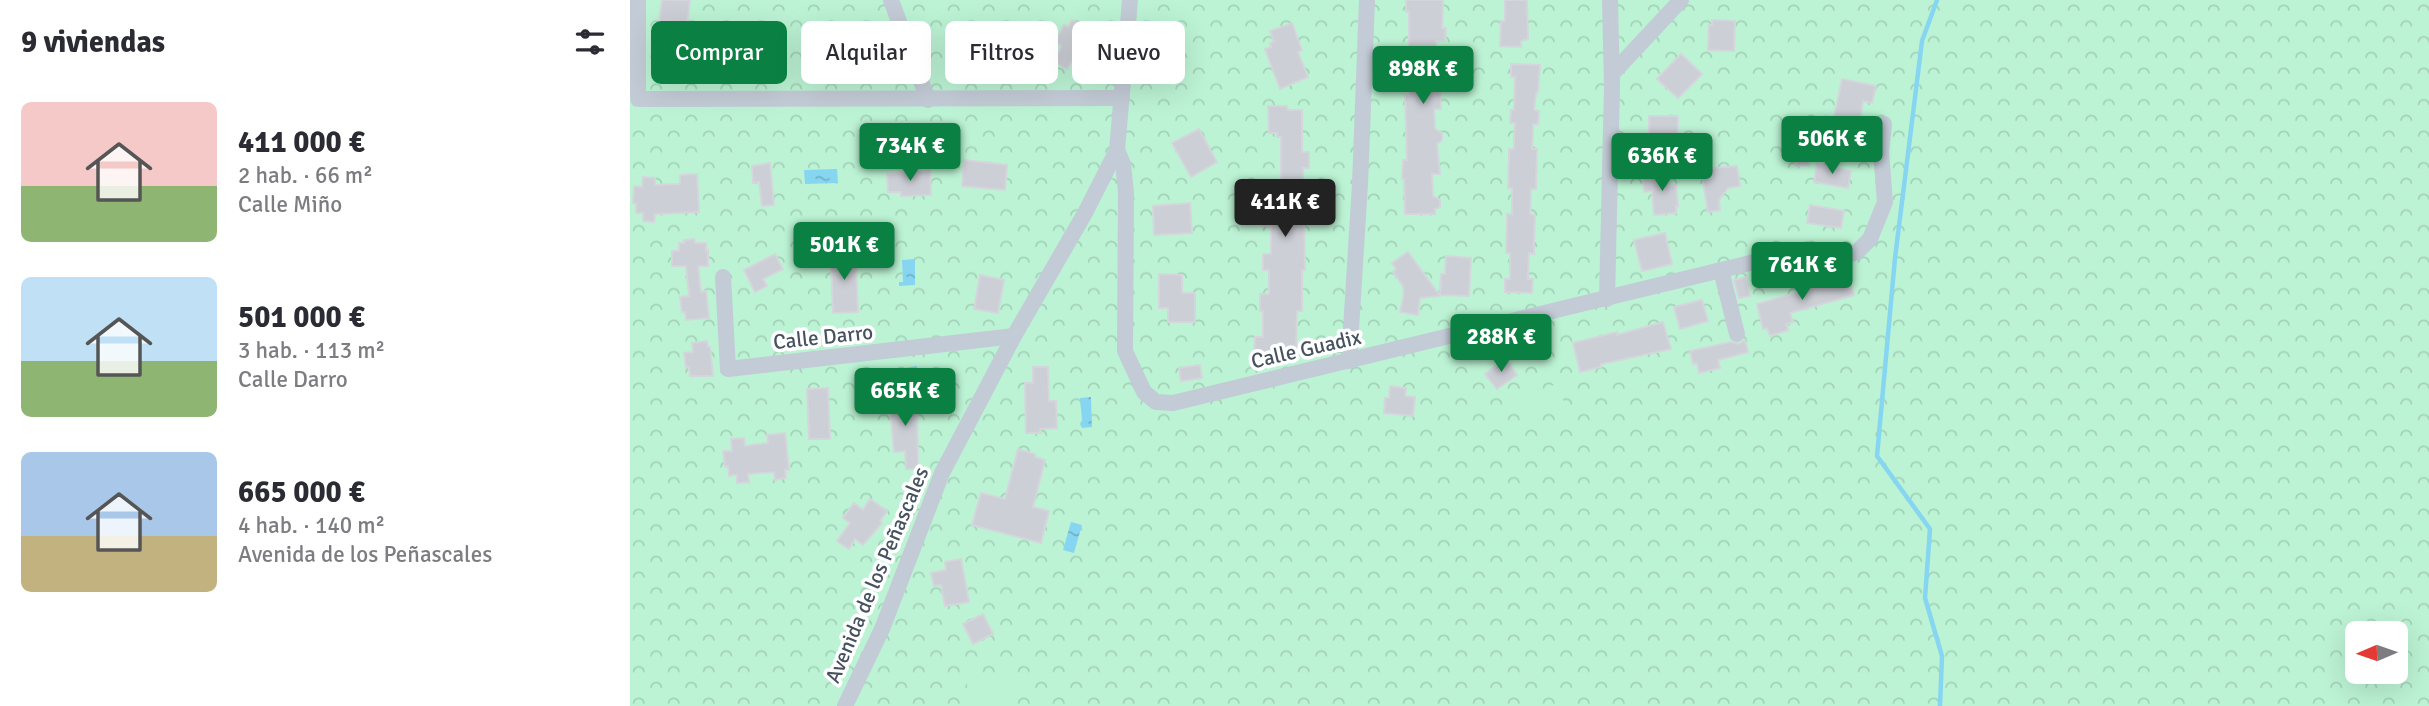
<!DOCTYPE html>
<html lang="es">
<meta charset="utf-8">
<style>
body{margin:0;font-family:Signika,sans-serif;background:#f7f7f7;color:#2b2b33;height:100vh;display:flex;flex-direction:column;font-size:26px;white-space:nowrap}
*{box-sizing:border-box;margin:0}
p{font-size:23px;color:#7c7c81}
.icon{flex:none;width:38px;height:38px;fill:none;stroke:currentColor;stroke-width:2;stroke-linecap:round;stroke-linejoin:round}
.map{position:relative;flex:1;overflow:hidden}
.details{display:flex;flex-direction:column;background:#fff;width:630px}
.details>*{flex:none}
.banner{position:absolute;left:21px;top:21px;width:665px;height:63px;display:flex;gap:14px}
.needle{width:46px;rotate:268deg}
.tools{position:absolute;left:1715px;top:621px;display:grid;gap:14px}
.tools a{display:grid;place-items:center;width:63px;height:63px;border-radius:10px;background:#fff;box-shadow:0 7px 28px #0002;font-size:35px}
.price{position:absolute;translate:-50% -60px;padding:0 16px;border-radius:7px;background:#0b8043;color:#fff;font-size:23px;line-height:46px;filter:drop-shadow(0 2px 4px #0008)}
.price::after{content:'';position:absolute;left:50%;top:42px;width:21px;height:16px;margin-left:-10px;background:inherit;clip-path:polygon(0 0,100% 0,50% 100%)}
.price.on{background:#222;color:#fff}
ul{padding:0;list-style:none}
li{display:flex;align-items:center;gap:21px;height:175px;padding:0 21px}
li span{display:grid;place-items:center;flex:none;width:196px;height:140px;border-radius:10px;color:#555}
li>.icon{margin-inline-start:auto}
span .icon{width:84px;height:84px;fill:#fffc;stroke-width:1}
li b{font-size:30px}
h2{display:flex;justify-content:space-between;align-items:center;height:84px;padding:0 21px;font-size:30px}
.pill{padding:0 24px;border-radius:10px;background:#fff;box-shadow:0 7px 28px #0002;font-size:24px;line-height:63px}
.pill.on{background:#0b8043;color:#fff}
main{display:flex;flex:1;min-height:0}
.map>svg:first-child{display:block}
</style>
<main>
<section class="details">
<h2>9 viviendas<svg class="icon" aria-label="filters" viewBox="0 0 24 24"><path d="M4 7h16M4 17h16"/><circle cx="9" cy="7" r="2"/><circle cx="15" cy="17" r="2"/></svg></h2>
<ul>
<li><span style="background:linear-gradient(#f6c9c9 60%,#8fb573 0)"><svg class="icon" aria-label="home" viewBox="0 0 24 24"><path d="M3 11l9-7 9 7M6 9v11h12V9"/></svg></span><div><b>411 000 €</b><p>2 hab. · 66 m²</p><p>Calle Miño</p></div></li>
<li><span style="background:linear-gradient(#bfe0f5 60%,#8fb573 0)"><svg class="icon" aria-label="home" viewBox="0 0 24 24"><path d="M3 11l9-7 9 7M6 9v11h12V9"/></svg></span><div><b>501 000 €</b><p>3 hab. · 113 m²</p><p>Calle Darro</p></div></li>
<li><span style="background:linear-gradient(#a9c7e8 60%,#c2b280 0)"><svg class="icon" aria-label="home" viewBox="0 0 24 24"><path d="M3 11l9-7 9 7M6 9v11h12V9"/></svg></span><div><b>665 000 €</b><p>4 hab. · 140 m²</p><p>Avenida de los Peñascales</p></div></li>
</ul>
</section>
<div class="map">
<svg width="1799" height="706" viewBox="0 0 1799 706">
<defs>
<pattern id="park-crowns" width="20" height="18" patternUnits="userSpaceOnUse" patternTransform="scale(1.75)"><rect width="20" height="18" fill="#bcf3d4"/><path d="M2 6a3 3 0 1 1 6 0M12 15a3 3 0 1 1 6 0" fill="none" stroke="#a3d2b8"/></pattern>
<pattern id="water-ripples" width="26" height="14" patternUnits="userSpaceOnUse" patternTransform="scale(1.75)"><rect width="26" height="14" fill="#86d6f2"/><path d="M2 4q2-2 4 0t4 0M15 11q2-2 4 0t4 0" fill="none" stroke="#6fb0c7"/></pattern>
</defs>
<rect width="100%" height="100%" fill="#f3f0f0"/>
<path fill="url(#park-crowns)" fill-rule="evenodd" d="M0 0H1799V706H0ZM1727 634H1766V672H1727Z"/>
<g fill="#bcf3d4">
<polygon points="926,384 935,404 900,420 891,399"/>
<polygon points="382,671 388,706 341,704 336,680"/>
</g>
<g fill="url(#water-ripples)">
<polygon points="207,169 208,183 175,184 174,170"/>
<polygon points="285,259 285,285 269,286 269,282 273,282 272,260"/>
<polygon points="287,366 288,379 268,381 268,386 265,386 263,370"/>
<polygon points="461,397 462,427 452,428 450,424 452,420 450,398"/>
<polygon points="441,522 452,525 444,553 433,550"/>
</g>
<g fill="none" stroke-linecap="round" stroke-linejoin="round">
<polyline stroke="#86d6f2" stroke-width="4.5" points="1307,0 1292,41 1265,258 1247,456 1300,529 1295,598 1312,656 1310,706"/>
</g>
<g fill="#cccfd5" stroke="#d4d6dc" stroke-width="2">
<polygon points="32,0 60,0 57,25 29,22"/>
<polygon points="776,0 813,0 812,28 816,28 815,41 806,41 807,63 814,67 814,74 810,77 811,109 804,109 805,129 812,133 812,140 807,144 810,174 802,174 803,196 810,200 810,207 805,209 805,214 775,214 774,179 772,179 773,160 777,160 775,95 779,95 779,12 776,12"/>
<polygon points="875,0 897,0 898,39 891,41 891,47 870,46 871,21 875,21"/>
<polygon points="442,20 460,30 437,69 424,61 432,46 425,42 434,25 438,27"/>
<polygon points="1082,20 1105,21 1104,51 1078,50 1079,25 1082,25"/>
<polygon points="662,23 672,50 668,52 678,77 650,89 635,49 641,47 640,43 644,41 640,31"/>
<polygon points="113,44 138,44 138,46 147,46 147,73 104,73 104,46 113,46"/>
<polygon points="44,52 73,54 71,82 43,81"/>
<polygon points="1051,54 1072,74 1048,98 1027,79"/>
<polygon points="881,64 910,65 908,91 906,94 904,110 909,111 908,124 903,124 903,136 902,149 907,149 906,189 901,189 900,214 905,215 904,243 904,254 899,253 898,279 903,279 902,293 875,292 875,279 880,279 880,253 876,253 877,225 877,214 882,214 882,188 878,188 879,160 879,149 884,149 884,136 885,123 880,123 881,110 884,110 885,77 881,77"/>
<polygon points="1212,79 1246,86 1242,103 1233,101 1227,139 1202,135 1201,143 1177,139 1179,165 1166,166 1165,158 1157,158 1155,127 1170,126 1170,130 1193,128 1195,116 1204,118"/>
<polygon points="638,106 657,106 658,110 672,110 672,152 679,152 679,168 673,168 675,270 672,270 672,311 667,311 666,354 624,353 625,337 633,337 633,311 630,311 630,294 639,294 639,270 633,270 633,254 641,254 641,226 633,226 633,210 641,210 641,198 651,198 651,137 647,137 647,133 639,133"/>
<polygon points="1019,116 1048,116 1047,151 1019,150"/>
<polygon points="569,129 587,162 561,177 542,143"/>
<polygon points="334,160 377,165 375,190 332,186"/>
<polygon points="140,163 144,205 132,206 129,182 123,183 122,166"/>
<polygon points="1187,164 1221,171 1218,188 1184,182"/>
<polygon points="1107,166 1110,186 1098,188 1089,200 1090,210 1078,212 1071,169"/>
<polygon points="300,170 301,195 271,196 271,192 258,192 257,174"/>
<polygon points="1038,172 1039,186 1046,185 1048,206 1046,206 1046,213 1024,215 1022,191 1014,192 1013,176"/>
<polygon points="67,174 69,212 25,214 24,222 13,221 13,213 6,213 6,204 3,203 4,186 12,187 13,177 25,178 25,185 50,184 50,175"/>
<polygon points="560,203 562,233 524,235 523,206"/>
<polygon points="1180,205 1214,211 1211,228 1177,223"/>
<polygon points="1035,233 1042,264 1012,271 1004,240"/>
<polygon points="64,239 65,243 76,243 76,251 78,250 78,266 68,266 71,292 76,291 79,318 56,320 55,312 52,312 50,297 59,296 56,266 42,266 42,251 49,251 49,243 54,243 54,240"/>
<polygon points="203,246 220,246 220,265 226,264 228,312 203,313 201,265 203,265"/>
<polygon points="778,252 810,296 790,298 788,315 770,312 774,294 773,286 763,272 766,269 762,263"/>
<polygon points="145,254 153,269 133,279 137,286 125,292 114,270"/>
<polygon points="816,256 841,258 839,296 810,295 811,274 815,274"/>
<polygon points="529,274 552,275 552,293 565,293 565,322 538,322 538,308 529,308"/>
<polygon points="350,275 374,280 368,313 344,309"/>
<polygon points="1218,275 1224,295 1160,313 1163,322 1156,324 1158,330 1140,336 1137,328 1133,329 1127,304 1170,292 1170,284 1195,277 1196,281"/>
<polygon points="1116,277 1120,296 1109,298 1104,280"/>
<polygon points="1072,300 1078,321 1050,329 1044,307"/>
<polygon points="1033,322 1041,349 971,364 971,367 950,372 943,343 987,332 987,335"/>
<polygon points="1115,340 1118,352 1088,360 1090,368 1069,373 1067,363 1063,364 1060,351 1101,342 1109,344"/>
<polygon points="77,341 78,347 80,347 83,376 60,376 59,367 56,368 54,353 63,352 62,343"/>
<polygon points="876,359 887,375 867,389 855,374"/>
<polygon points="570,365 572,378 551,381 549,368"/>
<polygon points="403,367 418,367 419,401 426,401 427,428 410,429 411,433 396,433 395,383 403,383"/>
<polygon points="760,386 776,388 775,396 785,397 783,416 754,413 755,398 759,398"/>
<polygon points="198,388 200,439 179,439 177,389"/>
<polygon points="287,395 288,469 276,469 275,451 264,452 259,396"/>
<polygon points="155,433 159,470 155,470 156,478 145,480 144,472 118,474 119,482 107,483 107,475 99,476 98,466 95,467 93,451 102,451 101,439 114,438 115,446 138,443 137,435"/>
<polygon points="388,449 405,454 405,457 415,460 403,507 419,511 411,543 342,525 351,493 375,499"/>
<polygon points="240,499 257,511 250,521 252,523 233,545 225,539 219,549 207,541 220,523 213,518 224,503 233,510"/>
<polygon points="331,559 339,602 315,606 311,585 304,586 301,573 316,570 315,562"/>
<polygon points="353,614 363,634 343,644 333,624"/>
</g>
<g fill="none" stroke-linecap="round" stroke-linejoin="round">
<g stroke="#c3cbd6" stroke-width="16">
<polyline points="8,0 8,99 492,98"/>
<polyline points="261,0 298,100"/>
<polyline points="982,74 1051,0"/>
<polyline points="487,150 493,164 496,193 495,351 514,392 526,402 543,403 1178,249 1210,257 1227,252 1240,239 1255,202 1251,152 1254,124"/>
<polyline points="1091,270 1107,334"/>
<polyline points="93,277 98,369 384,336"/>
<polyline points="977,299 982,86 980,0"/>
<polyline points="719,361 730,184 737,0"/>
<polyline points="215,706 252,629 312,473 384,336 455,213 487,150 500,0"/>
</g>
</g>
<g text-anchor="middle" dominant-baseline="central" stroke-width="7" stroke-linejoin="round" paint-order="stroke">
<g font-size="21" fill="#46525f" stroke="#fff">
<text transform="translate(193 337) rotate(-6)">Calle Darro</text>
<text transform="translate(676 349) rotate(-13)">Calle Guadix</text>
<text transform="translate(247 575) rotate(-67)">Avenida de los Peñascales</text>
</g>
</g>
</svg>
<div class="tools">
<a><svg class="needle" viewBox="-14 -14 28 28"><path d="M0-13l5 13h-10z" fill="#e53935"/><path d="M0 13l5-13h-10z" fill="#7c7c81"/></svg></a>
</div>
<b class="price" style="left:793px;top:106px">898K €</b>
<b class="price" style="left:1202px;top:176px">506K €</b>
<b class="price" style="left:280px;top:183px">734K €</b>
<b class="price" style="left:1032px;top:193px">636K €</b>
<b class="price on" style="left:655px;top:239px">411K €</b>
<b class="price" style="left:214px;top:282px">501K €</b>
<b class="price" style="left:1172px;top:302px">761K €</b>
<b class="price" style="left:871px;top:374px">288K €</b>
<b class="price" style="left:275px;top:428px">665K €</b>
<div class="banner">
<a class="pill on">Comprar</a>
<a class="pill">Alquilar</a>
<a class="pill">Filtros</a>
<a class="pill">Nuevo</a>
</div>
</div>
</main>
